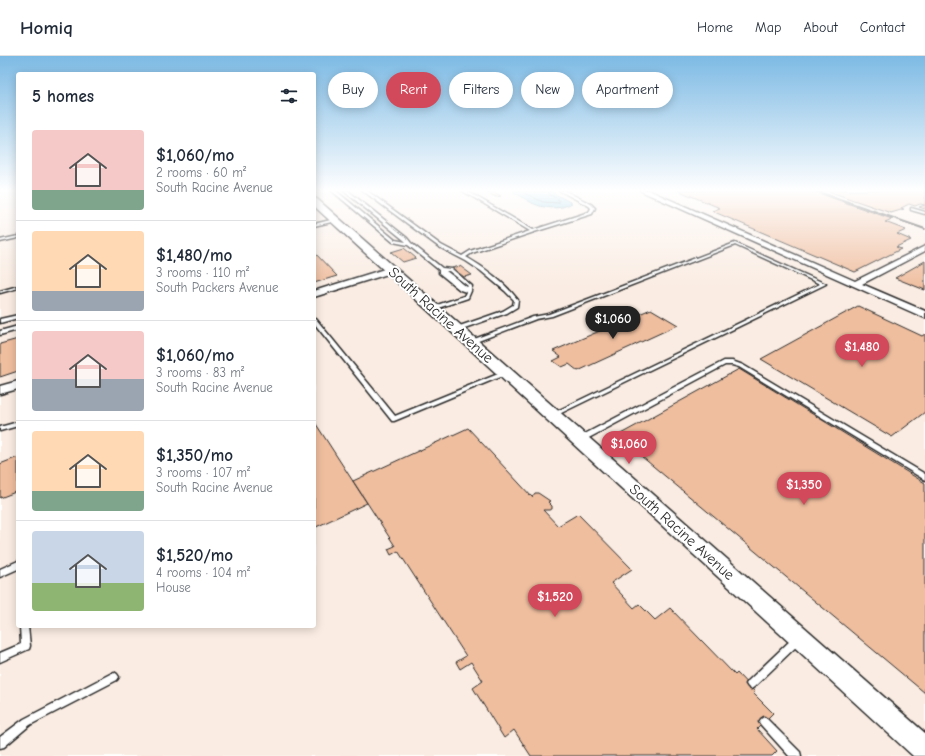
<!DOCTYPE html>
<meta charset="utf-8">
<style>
body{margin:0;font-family:"Comic Neue",sans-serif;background:#f6f6f7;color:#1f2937;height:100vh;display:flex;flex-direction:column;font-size:15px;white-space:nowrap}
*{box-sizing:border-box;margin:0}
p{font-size:13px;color:#747a83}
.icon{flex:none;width:22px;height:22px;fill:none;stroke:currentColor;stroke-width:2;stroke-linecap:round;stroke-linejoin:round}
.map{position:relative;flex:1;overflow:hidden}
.drawer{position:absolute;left:16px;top:16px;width:300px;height:556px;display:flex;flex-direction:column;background:#fff;border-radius:4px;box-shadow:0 2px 10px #0003}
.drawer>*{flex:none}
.hud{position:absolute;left:328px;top:16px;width:380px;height:36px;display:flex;gap:8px}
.price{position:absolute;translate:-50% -34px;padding:0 9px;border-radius:14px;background:#d1495b;color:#fff;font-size:13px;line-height:26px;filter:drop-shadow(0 1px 2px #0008)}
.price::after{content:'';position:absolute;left:50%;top:24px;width:12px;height:9px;margin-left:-6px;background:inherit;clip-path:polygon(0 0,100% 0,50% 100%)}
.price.active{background:#222;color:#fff}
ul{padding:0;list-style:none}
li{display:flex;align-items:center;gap:12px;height:100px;padding:0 16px}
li+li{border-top:1px solid #e0e1e3}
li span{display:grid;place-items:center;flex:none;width:112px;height:80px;border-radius:4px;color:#555}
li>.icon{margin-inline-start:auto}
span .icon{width:48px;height:48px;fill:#fffc;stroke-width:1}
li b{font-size:17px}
h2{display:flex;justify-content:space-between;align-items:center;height:48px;padding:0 16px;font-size:17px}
.tag{padding:0 14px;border-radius:18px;background:#fff;box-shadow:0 2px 10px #0003;font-size:14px;line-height:36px}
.tag.active{background:#d1495b;color:#fff}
header{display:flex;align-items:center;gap:24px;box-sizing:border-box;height:56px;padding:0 20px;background:#fff;border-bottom:1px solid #e0e1e3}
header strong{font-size:19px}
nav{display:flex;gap:22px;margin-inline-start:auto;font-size:14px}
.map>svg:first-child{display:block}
</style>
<header>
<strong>Homiq</strong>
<nav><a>Home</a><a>Map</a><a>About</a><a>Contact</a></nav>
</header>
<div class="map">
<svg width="925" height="700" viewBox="0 0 925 700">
<rect width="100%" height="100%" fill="#fff"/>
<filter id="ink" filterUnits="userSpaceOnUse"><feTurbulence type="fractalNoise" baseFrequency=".025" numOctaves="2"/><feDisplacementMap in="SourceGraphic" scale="8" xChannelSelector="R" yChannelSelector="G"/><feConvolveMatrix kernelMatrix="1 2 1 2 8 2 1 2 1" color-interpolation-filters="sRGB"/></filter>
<g filter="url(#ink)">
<polygon fill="#faece2" points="0,134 18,134 18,570 314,570 314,134 925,134 925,700 0,700"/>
<path fill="#7dc4de" stroke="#5c8796" d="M513 134H548L572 147C561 154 544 153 532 147 526 144 520 139 513 136Z"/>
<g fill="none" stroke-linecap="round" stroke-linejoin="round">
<polyline stroke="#4c6873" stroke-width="1" points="518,134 543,146 559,147 559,144 549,138 548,134"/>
</g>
<g fill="#efbe9f" stroke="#2b2b2b">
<polygon points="490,134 501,140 496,141 486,136"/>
<polygon points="677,134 810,134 892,163 885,166 906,174 897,178 911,184 896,191 901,193 855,216 712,155 720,152"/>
<polygon points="825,134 925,134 925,153 919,151 925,149 920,148 915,150 909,148 901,152 904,153 891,157"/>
<polygon points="404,192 416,202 403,206 391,196"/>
<polygon points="314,196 337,220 314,227"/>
<polygon points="925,205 925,234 895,222"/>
<polygon points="460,210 472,219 464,221 452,212"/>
<polygon points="858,250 922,280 925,278 925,356 892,381 761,303"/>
<polygon points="651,253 678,269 578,315 569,308 562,311 553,305 561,301 553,295"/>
<polygon points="18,283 18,315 0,321 0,288"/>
<polygon points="739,313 925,427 925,637 617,380"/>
<polygon points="314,365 367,447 314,472"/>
<polygon points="468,372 532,441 535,437 538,437 550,445 548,446 552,450 552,453 549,454 543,454 558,470 578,458 632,513 611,527 634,552 639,548 655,564 670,552 735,619 737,617 755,636 753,637 773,657 757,673 777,695 772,700 531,700 514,674 504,682 473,632 483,625 471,606 460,613 456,606 466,600 398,495 391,499 388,493 395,490 353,425"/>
<polygon points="18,401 18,435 0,442 0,408"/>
</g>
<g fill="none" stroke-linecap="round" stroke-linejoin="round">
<g stroke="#2b2b2b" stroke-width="3">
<g id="service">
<path d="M331 134H335L395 184 406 186 404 184 343 134H347L407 182 411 187 442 212 452 213 472 230 471 235 468 242 435 253H431V251L464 240 466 236 460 234 439 217V214L408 189 393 186ZM446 215H449L468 230 467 231Z"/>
<path d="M362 134H366L441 189 462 200 470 195 530 175 461 134H465L533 174 589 156 591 152 589 150 560 135 559 134H563L591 148 595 152 592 158 534 176 472 197 466 201C484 211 506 228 518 244L517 251 507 257 456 275 454 274V272L503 255 513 249 514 244 505 235 481 215 466 205 439 191Z"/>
<polygon points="911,152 925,156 925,158 911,154"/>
<polygon points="335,163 336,163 336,165 314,170 314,168"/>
<polygon points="18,180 18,182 0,186 0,184"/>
<polygon points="735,187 826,228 553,361 551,360 550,359 551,358 820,228 735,189 552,260 536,263 473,287 471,288 468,286 469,285 533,261 549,258"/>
<polygon points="18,230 18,232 0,237 0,235"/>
<polygon points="18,259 18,262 0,267 0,263"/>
<polygon points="314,263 316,263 395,360 503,316 507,316 508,317 507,318 394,365 392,365 314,267"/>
<polygon points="18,270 18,274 0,279 0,275"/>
<polygon points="724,305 732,305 743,309 925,418 925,424 739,311 732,309 725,309 583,385 579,385 578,383 579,381"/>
<polygon points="18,366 18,370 0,375 0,371"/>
<polygon points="18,505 18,513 0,521 0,513"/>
<polygon points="20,570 28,570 30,590 29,593 0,606 0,597 21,588"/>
<polygon points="797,580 800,581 801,584 800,587 754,631 751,633 748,631 746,628 748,625 794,581"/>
<polygon points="114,616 117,618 119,621 117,624 30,669 4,691 0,692 0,681 24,663"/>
<polygon points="764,661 767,663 800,696 801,700 789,700 761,669 759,666 761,663"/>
</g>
</g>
<g stroke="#2b2b2b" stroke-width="3">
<g id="minor">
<polygon points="640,134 648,134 855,225 925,190 925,195 862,228 925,255 925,262 641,135"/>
<polygon points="391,211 394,212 395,214 394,216 314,241 314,235"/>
<polygon points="18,325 18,333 0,338 0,330"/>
</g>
</g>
<g stroke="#2b2b2b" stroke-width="3">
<polygon id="tertiary" points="314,142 317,143 925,677 925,700 913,700 314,150"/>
</g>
<use href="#service" fill="#fff" fill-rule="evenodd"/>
<use href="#minor" fill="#fff" fill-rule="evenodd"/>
<use href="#tertiary" fill="#fff" fill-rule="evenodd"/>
<polyline stroke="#2b2b2b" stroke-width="2" points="814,134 925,173"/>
</g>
</g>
<linearGradient id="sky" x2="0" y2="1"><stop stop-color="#7dbae4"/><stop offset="0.58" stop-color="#fff"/><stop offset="1" stop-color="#fff" stop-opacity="0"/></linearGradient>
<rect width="925" height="232" fill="url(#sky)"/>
<g text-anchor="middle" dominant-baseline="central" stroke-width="4" stroke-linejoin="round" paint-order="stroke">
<g font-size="15" fill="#2b2b2b" stroke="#fff">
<text transform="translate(441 259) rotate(42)">South Racine Avenue</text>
<text transform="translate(682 476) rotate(42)">South Racine Avenue</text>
</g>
</g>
</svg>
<b class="price active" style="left:613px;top:284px">$1,060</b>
<b class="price" style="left:862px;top:312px">$1,480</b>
<b class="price" style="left:629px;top:409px">$1,060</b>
<b class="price" style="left:804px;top:450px">$1,350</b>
<b class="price" style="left:555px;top:562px">$1,520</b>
<div class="hud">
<a class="tag">Buy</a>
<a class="tag active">Rent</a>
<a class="tag">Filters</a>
<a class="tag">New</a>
<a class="tag">Apartment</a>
</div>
<section class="drawer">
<h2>5 homes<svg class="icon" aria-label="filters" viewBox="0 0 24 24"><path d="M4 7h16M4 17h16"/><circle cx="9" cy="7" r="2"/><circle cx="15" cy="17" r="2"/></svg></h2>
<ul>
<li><span style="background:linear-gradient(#f6c9c9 75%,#7fa58c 0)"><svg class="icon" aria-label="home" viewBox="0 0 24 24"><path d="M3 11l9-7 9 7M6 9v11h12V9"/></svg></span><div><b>$1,060/mo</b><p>2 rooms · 60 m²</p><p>South Racine Avenue</p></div></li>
<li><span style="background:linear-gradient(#ffd9b3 75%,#9aa5b1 0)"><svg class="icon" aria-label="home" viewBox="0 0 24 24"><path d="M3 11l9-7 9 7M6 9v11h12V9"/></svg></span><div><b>$1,480/mo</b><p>3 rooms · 110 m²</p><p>South Packers Avenue</p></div></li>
<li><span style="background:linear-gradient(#f6c9c9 60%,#9aa5b1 0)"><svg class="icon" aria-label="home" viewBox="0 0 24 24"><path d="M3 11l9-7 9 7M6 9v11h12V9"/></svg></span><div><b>$1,060/mo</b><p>3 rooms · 83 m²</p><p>South Racine Avenue</p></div></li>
<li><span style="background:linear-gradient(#ffd9b3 75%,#7fa58c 0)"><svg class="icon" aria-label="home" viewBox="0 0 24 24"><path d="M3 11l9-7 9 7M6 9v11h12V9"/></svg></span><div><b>$1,350/mo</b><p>3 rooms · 107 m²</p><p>South Racine Avenue</p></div></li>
<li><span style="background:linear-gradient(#c9d6e8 65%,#8fb573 0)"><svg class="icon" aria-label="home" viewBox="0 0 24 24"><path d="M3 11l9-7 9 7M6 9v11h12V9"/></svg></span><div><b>$1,520/mo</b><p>4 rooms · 104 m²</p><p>House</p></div></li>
</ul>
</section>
</div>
